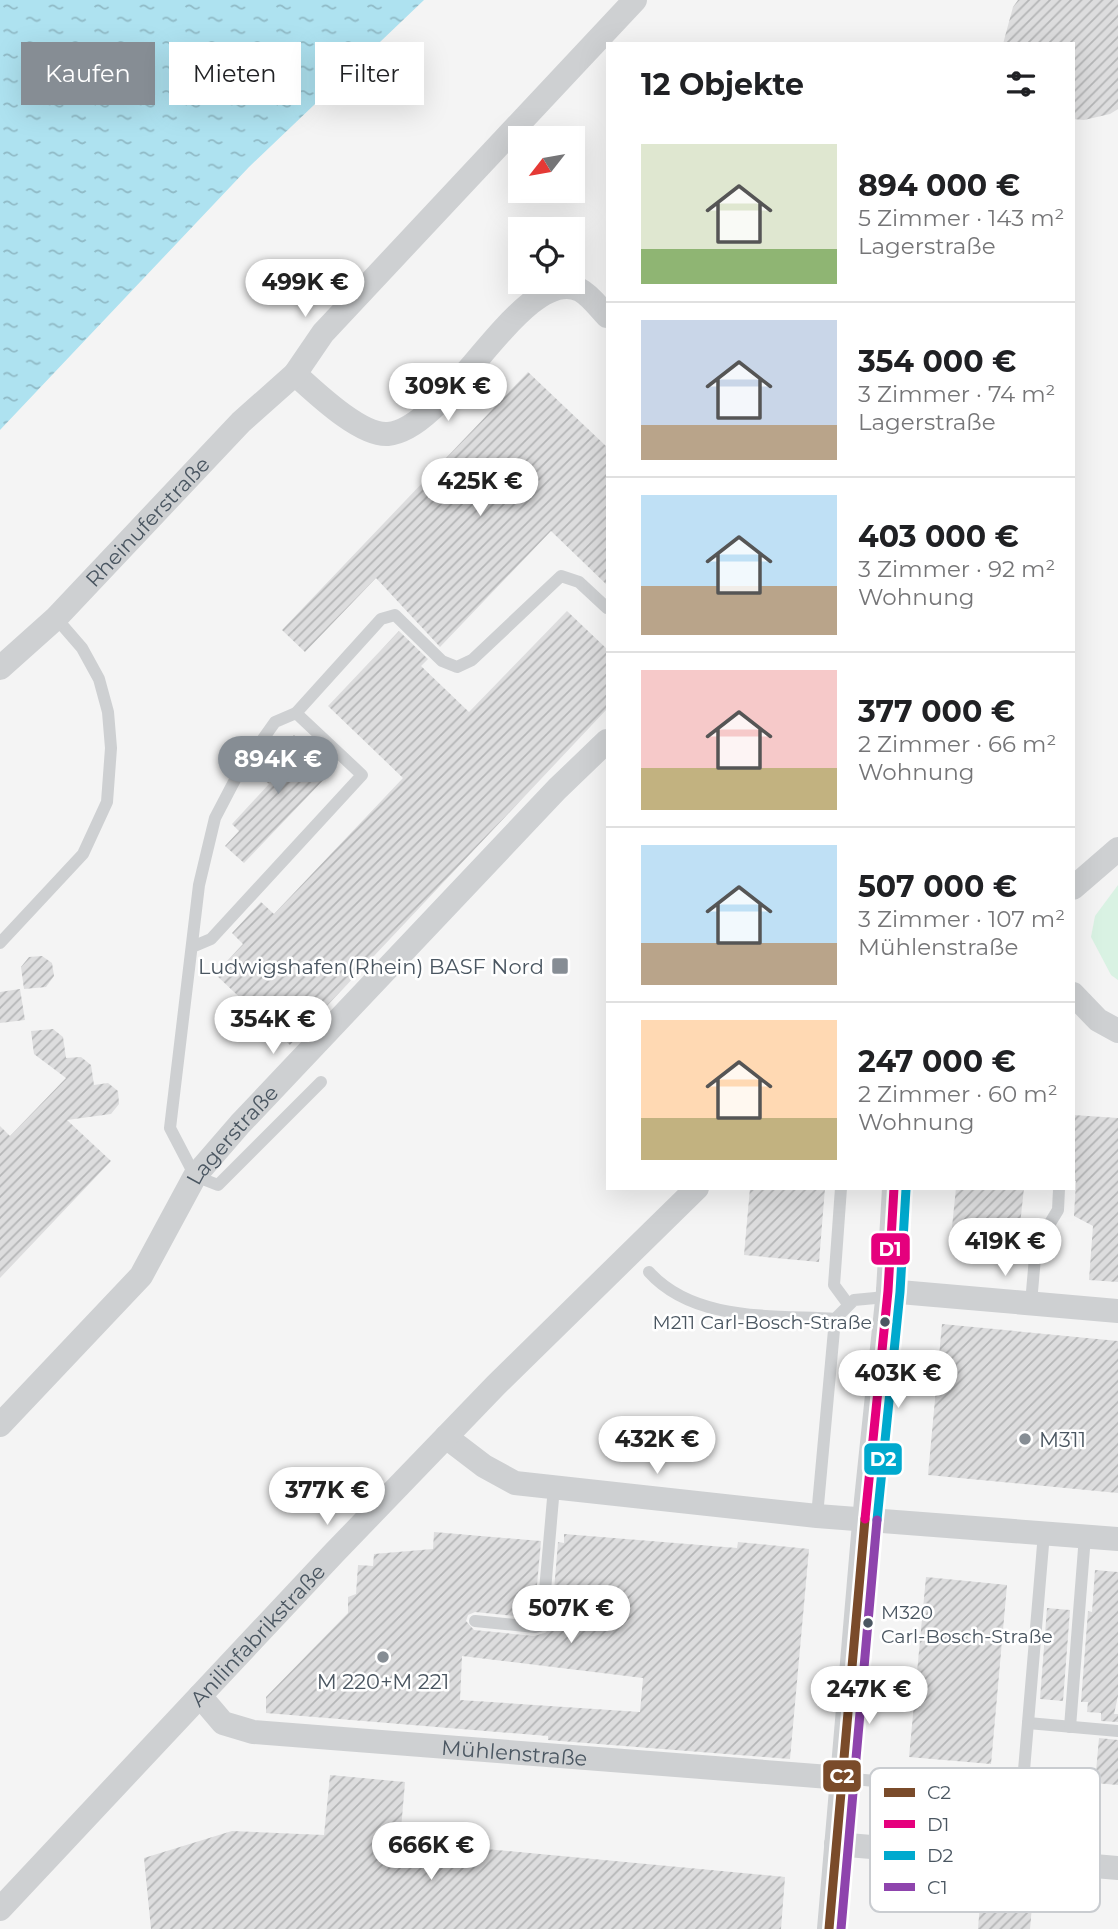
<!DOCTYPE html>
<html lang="de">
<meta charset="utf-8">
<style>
body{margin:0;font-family:Montserrat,sans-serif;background:#f6f6f6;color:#202124;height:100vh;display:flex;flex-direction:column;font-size:26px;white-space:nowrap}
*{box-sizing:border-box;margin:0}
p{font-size:23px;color:#757577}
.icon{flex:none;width:38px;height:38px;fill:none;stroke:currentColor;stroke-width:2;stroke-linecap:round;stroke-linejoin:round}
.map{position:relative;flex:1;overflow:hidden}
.drawer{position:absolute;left:606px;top:42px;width:469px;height:1148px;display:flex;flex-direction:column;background:#fff;border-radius:0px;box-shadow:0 7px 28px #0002}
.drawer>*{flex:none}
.top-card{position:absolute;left:21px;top:42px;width:480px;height:63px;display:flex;gap:14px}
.needle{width:46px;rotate:239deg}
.controls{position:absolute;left:508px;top:126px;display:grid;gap:14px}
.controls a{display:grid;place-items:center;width:77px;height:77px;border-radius:0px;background:#fff;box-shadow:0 7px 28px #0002;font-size:35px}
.price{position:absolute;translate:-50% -60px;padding:0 16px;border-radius:24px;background:#fff;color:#222;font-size:23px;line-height:46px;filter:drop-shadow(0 2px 4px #0008)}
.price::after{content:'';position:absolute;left:50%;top:42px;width:21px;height:16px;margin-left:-10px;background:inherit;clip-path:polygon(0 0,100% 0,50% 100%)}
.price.active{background:#868d94;color:#fff}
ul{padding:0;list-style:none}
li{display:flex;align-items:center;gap:21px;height:175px;padding:0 35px}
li+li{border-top:2px solid #e0e0e0}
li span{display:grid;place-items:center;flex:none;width:196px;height:140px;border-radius:0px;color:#555}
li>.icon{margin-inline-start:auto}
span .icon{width:84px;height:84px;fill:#fffc;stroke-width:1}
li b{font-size:30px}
h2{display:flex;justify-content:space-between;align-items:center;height:84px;padding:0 35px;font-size:30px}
.pill{padding:0 24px;border-radius:0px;background:#fff;box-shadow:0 7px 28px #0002;font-size:24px;line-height:63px}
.pill.active{background:#868d94;color:#fff}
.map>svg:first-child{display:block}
</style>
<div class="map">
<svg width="1118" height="1929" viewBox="0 0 1118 1929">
<defs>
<pattern id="water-ripples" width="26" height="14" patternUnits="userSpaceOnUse" patternTransform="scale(1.75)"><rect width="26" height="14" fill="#aee2f0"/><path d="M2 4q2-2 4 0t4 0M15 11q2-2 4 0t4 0" fill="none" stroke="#90bac6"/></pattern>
<pattern id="building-hatch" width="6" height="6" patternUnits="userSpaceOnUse" patternTransform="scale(1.75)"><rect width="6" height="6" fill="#ddddde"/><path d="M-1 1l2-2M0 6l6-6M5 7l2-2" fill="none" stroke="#b5b6b7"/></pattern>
</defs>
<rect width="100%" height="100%" fill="#f4f4f4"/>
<polygon fill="#d9f2e3" points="1118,885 1118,980 1111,975 1091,937 1095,916"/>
<polygon fill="url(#water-ripples)" points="0,0 424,0 249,167 0,430"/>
<g fill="url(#building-hatch)" fill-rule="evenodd">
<polygon points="1018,0 1118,0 1118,109 1110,114 1084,120 1073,119 1073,44 1003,44 1013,7"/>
<polygon points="528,372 607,447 607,585 551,531 440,647 376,578 305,652 282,630"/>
<polygon points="567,611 607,649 607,709 290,1045 215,974 243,944 232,933 261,902 274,914 403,778 328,706 399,631 428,659 421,666 469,712"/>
<polygon points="294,735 332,771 244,863 225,846 239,831 232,824 269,784 258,773"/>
<polygon points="42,956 52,963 54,976 46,987 24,989 21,967 29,957"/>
<polygon points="20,989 25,1020 0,1023 0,992"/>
<polygon points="53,1029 63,1037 66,1058 81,1057 91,1065 94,1085 108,1083 118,1091 119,1104 111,1114 67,1120 111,1161 0,1278 0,1126 10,1136 66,1078 34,1054 31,1031"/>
<polygon points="1073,1115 1118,1118 1118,1282 1089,1280 1093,1226 1074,1216 1076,1181 1073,1181"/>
<polygon points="750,1188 825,1188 819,1262 744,1255"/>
<polygon points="956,1188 1024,1188 1017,1252 950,1247"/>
<polygon points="942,1324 1118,1341 1118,1493 928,1475"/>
<path d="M434 1532 541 1541 534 1618 475 1612 468 1615 466 1621 474 1630 534 1636 545 1633 551 1627 558 1542 564 1543V1534L737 1548 738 1542 809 1549 790 1759 548 1740V1736L266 1713V1697L348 1613V1597L356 1594 358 1565 373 1566 374 1554 433 1549ZM462 1656 643 1678 640 1712 460 1700Z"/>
<polygon points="1095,1570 1118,1572 1118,1696 1114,1714 1118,1714 1118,1722 1101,1721 1101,1713 1087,1712 1088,1702 1081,1702 1088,1611 1092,1612"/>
<polygon points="926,1577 1007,1585 991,1764 909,1757"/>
<polygon points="1047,1608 1070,1610 1063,1701 1040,1699"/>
<polygon points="1099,1738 1118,1740 1118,1785 1095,1783"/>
<polygon points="330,1775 405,1782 400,1841 785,1877 781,1929 151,1929 144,1858 232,1831 324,1835"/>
<polygon points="982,1878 1034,1883 1030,1929 978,1929"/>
</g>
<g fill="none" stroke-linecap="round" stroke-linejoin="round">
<g stroke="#ced0d2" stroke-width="12">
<polyline points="296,713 381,619 395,615 442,661 457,667 472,660 561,576 579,582 607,608"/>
<polyline points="0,943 83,854 107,802 111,748 108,712 99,679 82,648 56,618"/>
<polyline points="192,947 211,939 362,775 296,713 275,722 238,774 215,818 199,885 170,1128 195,1176 218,1185 321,1082"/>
<polyline points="841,1188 834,1285 848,1304"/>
<path d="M649 1272C694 1322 773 1315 835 1319"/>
<polyline points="1031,1303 1036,1246 1058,1210 1059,1189"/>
<polyline points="817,1516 835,1319 854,1300 886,1297"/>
<polyline points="475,1621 535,1627 542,1625 554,1487"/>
<polyline points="1028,1723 1118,1731"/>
<polyline points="1070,1727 1085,1536"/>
<polyline points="842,1778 1022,1794 1044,1533"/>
<polyline points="1019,1860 1022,1794"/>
</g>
<g stroke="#ced0d2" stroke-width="24">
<path d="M295 374C314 391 360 436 388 434 449 429 523 262 580 290 590 295 600 309 607 316"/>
<path id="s1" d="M0 668 56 618 241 422 295 374 323 333 635 0"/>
<polyline points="1073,888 1118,849"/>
<polyline points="1073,994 1098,1020 1118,1031"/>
<polyline points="888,1291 1118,1311"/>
<path id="s2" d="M0 1425 141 1276 195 1176 240 1124 557 789 607 741"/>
<polyline points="446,1437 484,1466 515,1483 817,1516 1118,1539"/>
<path id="s3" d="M200 1696 223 1723 253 1732 842 1778"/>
<polyline points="836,1844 1118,1868"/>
<path id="s4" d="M0 1909 334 1553 496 1385 697 1188"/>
<polyline points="829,1929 866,1500 888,1291 894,1188"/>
</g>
<g stroke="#fff" stroke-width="14">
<polyline id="bus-1" points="829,1929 865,1519"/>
</g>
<g stroke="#fff" stroke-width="14">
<polyline id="bus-2" points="865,1519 888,1291 894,1188"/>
</g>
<g stroke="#fff" stroke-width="14">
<polyline id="bus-3" points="877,1520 900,1292 906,1189"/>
</g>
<g stroke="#fff" stroke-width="14">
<polyline id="bus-4" points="841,1929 877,1520"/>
</g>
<use href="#bus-1" stroke="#7a4b2a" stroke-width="9"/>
<use href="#bus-2" stroke="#e5007d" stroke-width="9"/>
<use href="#bus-3" stroke="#00a9ce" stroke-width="9"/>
<use href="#bus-4" stroke="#8e44ad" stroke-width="9"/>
</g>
<g fill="#868d94" stroke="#fff" stroke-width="2.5">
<rect x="551" y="957" width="18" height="18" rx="3.5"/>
<circle cx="1025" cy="1439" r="7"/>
<circle cx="383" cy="1657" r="7"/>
</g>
<g fill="#4a5661" stroke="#fff" stroke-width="2.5">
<circle cx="885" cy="1322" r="6"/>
<circle cx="868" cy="1623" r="6"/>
</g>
<g text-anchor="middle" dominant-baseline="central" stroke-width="5" stroke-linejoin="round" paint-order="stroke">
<g font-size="19" fill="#4a5661" stroke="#fff" text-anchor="end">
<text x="872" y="1322">M211 Carl-Bosch-Straße</text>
<text x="881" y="1612" text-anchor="start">M320<tspan x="881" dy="24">Carl-Bosch-Straße</tspan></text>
</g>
<g font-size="21" fill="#4a5661" stroke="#fff">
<text stroke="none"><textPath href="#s1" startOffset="208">Rheinuferstraße</textPath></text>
<text stroke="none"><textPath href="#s2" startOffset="374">Lagerstraße</textPath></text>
<text stroke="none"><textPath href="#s4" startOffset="376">Anilinfabrikstraße</textPath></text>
<text stroke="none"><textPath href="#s3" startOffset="329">Mühlenstraße</textPath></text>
</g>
<g font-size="21" fill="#4a5661" stroke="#fff" text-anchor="end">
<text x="544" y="966">Ludwigshafen(Rhein) BASF Nord</text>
<text x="1039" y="1439" text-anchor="start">M311</text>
<text x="383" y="1681" text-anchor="middle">M 220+M 221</text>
</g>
</g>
<rect x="870" y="1768" width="230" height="144" rx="10" fill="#fff" stroke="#c9ccd0" stroke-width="2"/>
<rect x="884" y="1788" width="31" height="9" fill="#7a4b2a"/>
<rect x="884" y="1820" width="31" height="8" fill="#e5007d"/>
<rect x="884" y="1851" width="31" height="9" fill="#00a9ce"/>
<rect x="884" y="1883" width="31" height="8" fill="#8e44ad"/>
<g font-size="19" fill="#4a5661">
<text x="927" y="1799">C2</text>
<text x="927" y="1831">D1</text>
<text x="927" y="1862">D2</text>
<text x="927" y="1894">C1</text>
</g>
<g stroke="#fff" stroke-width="2.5">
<rect x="870" y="1232" width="41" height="34" rx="7" fill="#e5007d"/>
<rect x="863" y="1442" width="40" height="34" rx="7" fill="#00a9ce"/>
<rect x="822" y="1759" width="40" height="34" rx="7" fill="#7a4b2a"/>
</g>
<g font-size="19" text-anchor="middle" font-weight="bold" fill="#fff">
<text x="890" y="1256">D1</text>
<text x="883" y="1466">D2</text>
<text x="842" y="1783">C2</text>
</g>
</svg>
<div class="controls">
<a><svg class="needle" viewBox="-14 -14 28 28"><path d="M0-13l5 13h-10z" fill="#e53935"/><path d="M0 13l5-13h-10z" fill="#757577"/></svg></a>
<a><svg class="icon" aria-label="locate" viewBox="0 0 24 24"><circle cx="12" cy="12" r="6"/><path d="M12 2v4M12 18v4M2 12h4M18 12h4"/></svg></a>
</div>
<b class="price" style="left:305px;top:319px">499K €</b>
<b class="price" style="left:448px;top:423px">309K €</b>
<b class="price" style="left:480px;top:518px">425K €</b>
<b class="price active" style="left:278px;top:796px">894K €</b>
<b class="price" style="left:273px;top:1056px">354K €</b>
<b class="price" style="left:1005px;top:1278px">419K €</b>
<b class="price" style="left:898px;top:1410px">403K €</b>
<b class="price" style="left:657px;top:1476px">432K €</b>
<b class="price" style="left:327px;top:1527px">377K €</b>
<b class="price" style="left:571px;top:1645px">507K €</b>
<b class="price" style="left:869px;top:1726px">247K €</b>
<b class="price" style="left:431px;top:1882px">666K €</b>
<div class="top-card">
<a class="pill active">Kaufen</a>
<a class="pill">Mieten</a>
<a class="pill">Filter</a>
</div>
<section class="drawer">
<h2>12 Objekte<svg class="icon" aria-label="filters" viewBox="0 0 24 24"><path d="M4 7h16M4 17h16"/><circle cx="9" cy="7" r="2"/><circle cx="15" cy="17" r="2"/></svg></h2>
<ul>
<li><span style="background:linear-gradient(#dfe7d0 75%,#8fb573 0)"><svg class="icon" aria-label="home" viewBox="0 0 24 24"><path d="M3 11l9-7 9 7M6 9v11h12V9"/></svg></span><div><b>894 000 €</b><p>5 Zimmer · 143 m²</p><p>Lagerstraße</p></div></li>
<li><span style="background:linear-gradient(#c9d6e8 75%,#b9a48a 0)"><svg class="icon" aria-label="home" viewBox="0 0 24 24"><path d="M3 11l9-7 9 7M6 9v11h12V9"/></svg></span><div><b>354 000 €</b><p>3 Zimmer · 74 m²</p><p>Lagerstraße</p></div></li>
<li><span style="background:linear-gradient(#bfe0f5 65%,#b9a48a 0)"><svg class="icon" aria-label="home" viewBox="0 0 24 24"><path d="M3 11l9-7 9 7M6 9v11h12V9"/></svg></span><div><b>403 000 €</b><p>3 Zimmer · 92 m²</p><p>Wohnung</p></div></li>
<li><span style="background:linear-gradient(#f6c9c9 70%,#c2b280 0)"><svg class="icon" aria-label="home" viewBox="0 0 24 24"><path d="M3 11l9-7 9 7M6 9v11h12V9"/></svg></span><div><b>377 000 €</b><p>2 Zimmer · 66 m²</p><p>Wohnung</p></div></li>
<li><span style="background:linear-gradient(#bfe0f5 70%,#b9a48a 0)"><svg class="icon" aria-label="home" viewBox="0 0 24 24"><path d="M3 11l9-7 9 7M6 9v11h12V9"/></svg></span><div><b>507 000 €</b><p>3 Zimmer · 107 m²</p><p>Mühlenstraße</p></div></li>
<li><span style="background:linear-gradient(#ffd9b3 70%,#c2b280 0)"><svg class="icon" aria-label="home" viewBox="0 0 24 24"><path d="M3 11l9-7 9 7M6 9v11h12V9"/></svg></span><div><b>247 000 €</b><p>2 Zimmer · 60 m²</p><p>Wohnung</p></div></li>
</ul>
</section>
</div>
